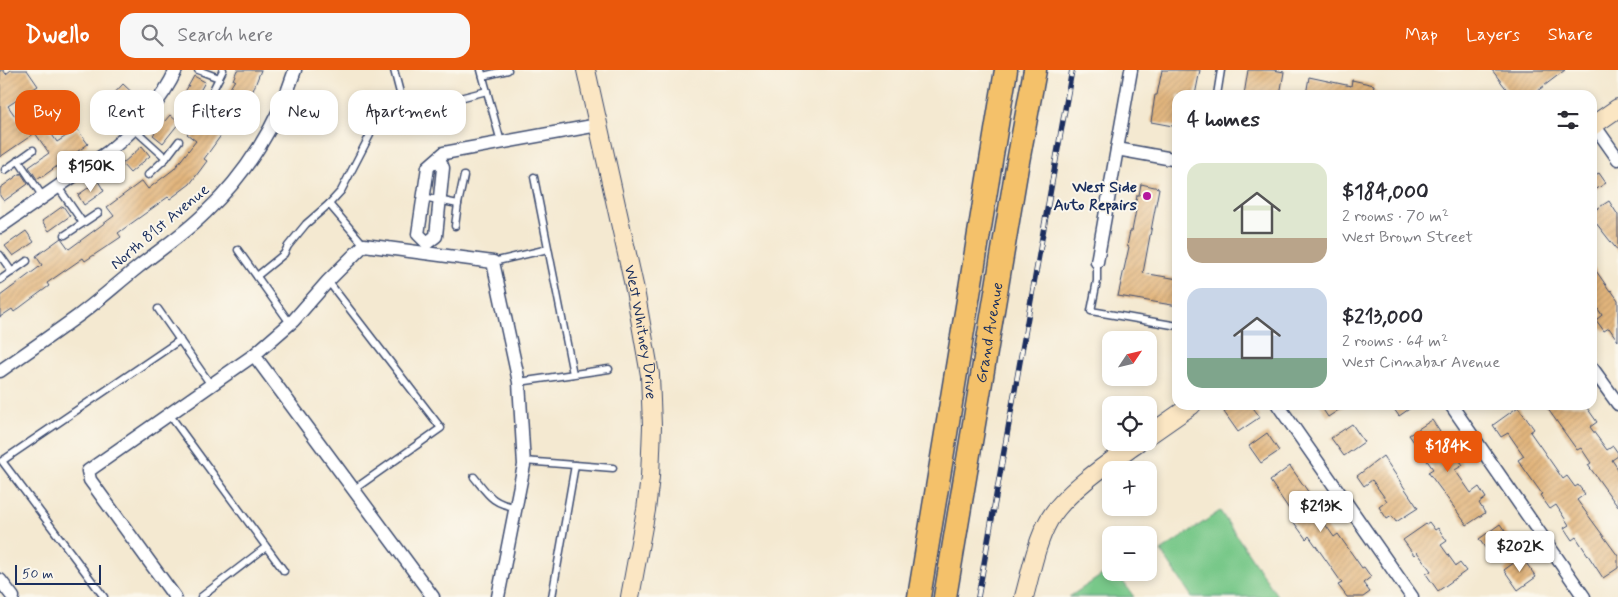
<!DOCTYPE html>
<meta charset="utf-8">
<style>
body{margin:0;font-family:Mynerve,sans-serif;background:#f7f7f7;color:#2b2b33;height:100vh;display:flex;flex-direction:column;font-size:19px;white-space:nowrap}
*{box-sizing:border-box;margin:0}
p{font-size:16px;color:#7c7c81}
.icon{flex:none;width:28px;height:28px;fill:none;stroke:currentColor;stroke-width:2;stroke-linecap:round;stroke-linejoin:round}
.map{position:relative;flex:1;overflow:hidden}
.panel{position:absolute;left:1172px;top:20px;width:425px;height:320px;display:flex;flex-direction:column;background:#fff;border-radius:15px;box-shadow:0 2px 8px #0003}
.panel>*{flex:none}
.guide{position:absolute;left:15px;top:20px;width:475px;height:45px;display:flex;gap:10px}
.needle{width:32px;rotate:55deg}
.buttons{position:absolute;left:1102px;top:261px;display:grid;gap:10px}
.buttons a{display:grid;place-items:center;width:55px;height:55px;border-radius:10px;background:#fff;box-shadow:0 2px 8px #0003;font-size:25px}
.scale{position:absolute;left:15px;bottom:12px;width:86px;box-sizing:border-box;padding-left:5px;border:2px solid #1b2f5e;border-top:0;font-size:14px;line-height:18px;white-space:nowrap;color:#1b2f5e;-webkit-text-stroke:4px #fbf7ec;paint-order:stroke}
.price{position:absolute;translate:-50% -42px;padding:0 11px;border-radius:5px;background:#fff;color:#222;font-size:16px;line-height:32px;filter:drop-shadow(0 1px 2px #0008)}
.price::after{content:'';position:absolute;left:50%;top:30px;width:15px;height:11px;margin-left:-8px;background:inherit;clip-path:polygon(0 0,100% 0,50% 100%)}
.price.selected{background:#ea580c;color:#fff}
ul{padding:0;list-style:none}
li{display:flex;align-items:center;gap:15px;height:125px;padding:0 15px}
li span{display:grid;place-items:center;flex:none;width:140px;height:100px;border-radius:15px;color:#555}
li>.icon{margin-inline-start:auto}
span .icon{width:60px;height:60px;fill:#fffc;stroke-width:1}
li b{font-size:21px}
h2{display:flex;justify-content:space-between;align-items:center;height:60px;padding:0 15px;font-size:21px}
.pill{padding:0 18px;border-radius:15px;background:#fff;box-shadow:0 2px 8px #0003;font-size:18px;line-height:45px}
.pill.selected{background:#ea580c;color:#fff}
header{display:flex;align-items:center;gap:30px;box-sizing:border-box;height:70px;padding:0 25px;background:#ea580c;color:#fff}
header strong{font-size:24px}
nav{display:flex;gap:28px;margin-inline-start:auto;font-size:18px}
.search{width:350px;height:45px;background:#f7f7f7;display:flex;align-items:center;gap:12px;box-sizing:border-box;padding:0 18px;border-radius:15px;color:#7c7c81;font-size:19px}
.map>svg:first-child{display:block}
</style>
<header>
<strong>Dwello</strong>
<div class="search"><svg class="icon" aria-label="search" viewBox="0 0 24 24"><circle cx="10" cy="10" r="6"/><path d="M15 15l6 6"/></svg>Search here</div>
<nav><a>Map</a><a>Layers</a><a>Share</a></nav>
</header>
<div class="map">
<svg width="1618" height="527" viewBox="0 0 1618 527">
<defs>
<pattern id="building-hatch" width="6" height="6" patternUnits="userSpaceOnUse" patternTransform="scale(1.25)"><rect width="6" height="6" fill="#e2b57d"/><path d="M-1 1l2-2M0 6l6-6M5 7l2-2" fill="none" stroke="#c19c6e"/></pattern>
</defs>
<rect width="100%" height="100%" fill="#fbf7ec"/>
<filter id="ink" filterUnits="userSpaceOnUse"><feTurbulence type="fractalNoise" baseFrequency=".02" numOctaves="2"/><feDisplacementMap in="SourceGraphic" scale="10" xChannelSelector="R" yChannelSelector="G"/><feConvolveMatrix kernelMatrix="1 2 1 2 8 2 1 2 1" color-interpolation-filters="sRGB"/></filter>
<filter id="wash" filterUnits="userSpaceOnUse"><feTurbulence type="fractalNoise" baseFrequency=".0096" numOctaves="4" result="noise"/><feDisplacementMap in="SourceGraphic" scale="20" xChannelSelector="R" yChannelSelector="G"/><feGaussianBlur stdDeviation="1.12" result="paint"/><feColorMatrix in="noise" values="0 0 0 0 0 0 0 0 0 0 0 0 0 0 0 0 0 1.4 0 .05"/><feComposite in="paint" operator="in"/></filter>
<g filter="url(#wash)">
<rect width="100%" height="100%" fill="#f4e9d1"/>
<g fill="#78c889" stroke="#4a7c74">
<polygon points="1220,441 1278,527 1192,527 1161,481"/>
<polygon points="1111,499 1111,502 1117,503 1134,527 1069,527"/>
</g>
<g id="blocks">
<g fill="url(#building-hatch)">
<polygon points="0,0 3,0 6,4 11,0 27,0 38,16 8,36 22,56 38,44 57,72 77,59 88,74 42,107 41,106 37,109 29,97 49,83 35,63 0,87"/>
<polygon points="237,0 261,0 249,31 238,48 235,46 204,89 207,91 190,114 170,129 168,127 118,163 121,167 85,191 83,188 47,213 49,216 30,230 14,242 12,239 0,247 0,226 42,195 36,186 61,168 69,179 114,146 107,137 142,111 148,119 174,99 196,71 187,64 206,38 214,44 235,10 233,10"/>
<polygon points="1162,0 1200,0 1195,25 1178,25 1178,57 1151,52 1155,25 1157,25"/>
<polygon points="1248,0 1273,0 1284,2 1280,25 1244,25"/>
<polygon points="1492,0 1565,0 1532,25 1511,25"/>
<polygon points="194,6 205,12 192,35 181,29"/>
<polygon points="1309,7 1351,16 1352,10 1374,15 1373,20 1376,21 1376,25 1306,25"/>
<polygon points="123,14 138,28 126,42 110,28"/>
<polygon points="170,45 179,53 163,73 153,65"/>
<polygon points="142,76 150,86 130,103 122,94"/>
<polygon points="21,103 28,114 4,131 0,126 0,118"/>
<polygon points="1599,103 1606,113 1592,122 1592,107"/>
<polygon points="98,111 104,121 84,135 78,125"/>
<polygon points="1141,114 1159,118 1143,203 1178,209 1178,236 1118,226 1129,177 1127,176 1130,161 1132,161 1136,140 1135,140 1137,125 1139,125"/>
<polygon points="1609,131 1618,145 1618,181 1592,148 1592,142"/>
<polygon points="63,136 70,146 49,161 42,151"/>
<polygon points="26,161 34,172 13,186 5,176"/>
<polygon points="1592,195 1610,221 1611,220 1618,230 1618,271 1609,258 1604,261 1596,250 1602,245 1592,230"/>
<polygon points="1234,335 1251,335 1260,347 1238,362 1224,342"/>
<polygon points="1320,335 1346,335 1328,347"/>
<polygon points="1391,335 1415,335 1399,346"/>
<polygon points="1545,335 1585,335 1597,352 1590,357 1607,380 1613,376 1618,383 1618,386 1612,390 1618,399 1618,437 1588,395 1591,393 1581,378 1577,380"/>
<polygon points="1518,337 1534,359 1530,362 1563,409 1567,406 1575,417 1578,415 1585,424 1577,430 1618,486 1618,498 1603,508 1576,467 1572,470 1564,458 1569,455 1556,435 1550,439 1540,425 1542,424 1518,390 1524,386 1508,363 1501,367 1493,355"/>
<polygon points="1432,350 1440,362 1436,365 1451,386 1455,384 1463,395 1455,400 1471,423 1479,417 1486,428 1479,433 1485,443 1467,455 1428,402 1433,399 1409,365"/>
<polygon points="1352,354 1364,372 1344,386 1331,368"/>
<polygon points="1267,363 1279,381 1261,393 1249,376"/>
<polygon points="1383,386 1418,438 1396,452 1392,446 1387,449 1379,437 1387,431 1372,410 1364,416 1357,406"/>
<polygon points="1290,396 1314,430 1316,429 1326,442 1320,447 1334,467 1338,464 1362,498 1364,497 1371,507 1363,513 1370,522 1363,527 1347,527 1338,515 1342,513 1309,466 1306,469 1290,447 1293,445 1270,411"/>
<polygon points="1429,452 1435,460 1438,458 1447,471 1441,475 1456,496 1460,493 1466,501 1438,521 1426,504 1431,501 1417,482 1414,485 1403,470"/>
<polygon points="1500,454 1512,471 1491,486 1479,469"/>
<polygon points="1522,487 1536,507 1518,520 1504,500"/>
</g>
</g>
</g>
<g filter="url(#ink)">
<use href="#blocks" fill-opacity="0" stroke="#3c4b6f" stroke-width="1"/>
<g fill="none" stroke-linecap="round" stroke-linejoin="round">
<g stroke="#3c4b6f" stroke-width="9">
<g id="lane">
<polyline points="198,0 219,8"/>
<polyline points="394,0 405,42 487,21"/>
<polyline points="481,0 501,72"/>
<polyline points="483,6 508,0"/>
<polyline points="1217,25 1221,0"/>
<polyline points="209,28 223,0"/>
<polyline points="134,59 166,88"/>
<polyline points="18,90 43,127"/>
<polyline points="5,100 33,80"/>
<polyline points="148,105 166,88 179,71"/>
<polyline points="534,107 573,304"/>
<polyline points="58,117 83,153"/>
<polyline points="423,127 458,134"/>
<polyline points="329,134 364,175"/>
<polyline points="455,156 458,134 464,106"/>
<polyline points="65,165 98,143"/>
<polyline points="238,180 290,253"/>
<polyline points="0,185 12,202"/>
<polyline points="493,192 548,179"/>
<polyline points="1097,192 1097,211 1091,241 1178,256"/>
<polyline points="257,206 284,184 288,176 306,154 329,134 341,121 370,65"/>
<polyline points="0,210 27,191"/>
<polyline points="328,211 441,358 353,420"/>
<polyline points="158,239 211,315"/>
<polyline points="519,312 609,299"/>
<polyline points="169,344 284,501"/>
<polyline points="524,391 613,398"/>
<path d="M474 407C488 424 492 434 516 437"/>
<polyline points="104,527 2,391 180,270"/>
<polyline points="201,527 266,477"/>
<polyline points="552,527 575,395"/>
</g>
</g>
<g stroke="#3c4b6f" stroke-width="15">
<g id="street">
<polyline points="1594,55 1618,89"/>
<polyline points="1117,79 1178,90"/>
<polyline points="439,88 443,98 436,166 427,173 418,164 428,97 444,83 598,55"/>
<path d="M0 157 108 82C136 59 161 33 176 0"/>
<polyline points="1097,192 1131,0"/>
<polyline points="254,285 433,527"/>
<polyline points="1592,298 1618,334"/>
<path d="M0 301C26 283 52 265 78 246 98 231 117 214 137 198 159 180 184 164 205 143 246 105 278 53 295 0"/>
<polyline points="1278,335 1412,527"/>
<polyline points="1451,335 1584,527"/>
<polyline points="0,510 13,527"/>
<polyline points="175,527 90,410 88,401 254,285 293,251 328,211 364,175 493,192 519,312 524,395 498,527"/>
</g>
</g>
<g stroke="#3c4b6f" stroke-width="20">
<g id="secondary">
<path id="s1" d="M586 0 635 220 650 305 652 356 650 407 646 440 630 527"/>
<polyline points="1592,56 1618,38"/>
<polyline points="1149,365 1192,335"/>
<path d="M1024 527C1031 502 1036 473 1049 450 1066 421 1110 392 1138 372"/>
</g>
</g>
<g stroke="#3c4b6f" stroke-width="25">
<g id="highway">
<polyline points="919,527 1006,0"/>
<path id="s2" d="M945 527 1017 97 1035 0"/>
</g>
</g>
<use href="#lane" stroke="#fff" stroke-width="6"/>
<use href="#street" stroke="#fff" stroke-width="12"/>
<use href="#secondary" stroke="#fbe6c3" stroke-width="18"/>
<use href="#highway" stroke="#f4c16a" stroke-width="22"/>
<g stroke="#1b2f5e" stroke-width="5.5">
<polyline id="rail" points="978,527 1072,0"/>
</g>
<use href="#rail" stroke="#fbf7ec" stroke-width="4" stroke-dasharray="11" stroke-linecap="butt"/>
</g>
</g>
<circle fill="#b5179e" stroke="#fbf7ec" stroke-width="2" cx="1147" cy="126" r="5"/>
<g text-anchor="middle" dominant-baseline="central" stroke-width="4" stroke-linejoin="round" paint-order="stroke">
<g font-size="16" font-weight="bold" fill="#1b2f5e" stroke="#fbf7ec" text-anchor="end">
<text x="1137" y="117">West Side<tspan x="1137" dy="18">Auto Repairs</tspan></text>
</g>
<g font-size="16" fill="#1b2f5e" stroke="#fbf7ec">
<text transform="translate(160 157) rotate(-40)">North 81st Avenue</text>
<text stroke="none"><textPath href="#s1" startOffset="268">West Whitney Drive</textPath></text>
<text stroke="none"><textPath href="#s2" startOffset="268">Grand Avenue</textPath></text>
</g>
</g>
</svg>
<div class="buttons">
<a><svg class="needle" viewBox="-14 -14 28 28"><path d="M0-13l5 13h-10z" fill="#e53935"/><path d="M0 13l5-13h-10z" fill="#7c7c81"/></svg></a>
<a><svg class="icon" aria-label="locate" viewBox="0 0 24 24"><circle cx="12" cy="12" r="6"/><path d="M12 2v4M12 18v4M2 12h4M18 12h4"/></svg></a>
<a>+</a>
<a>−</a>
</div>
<div class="scale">50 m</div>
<b class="price" style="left:91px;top:123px">$150K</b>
<b class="price selected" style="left:1448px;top:403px">$184K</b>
<b class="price" style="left:1321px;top:463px">$213K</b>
<b class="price" style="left:1520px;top:503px">$202K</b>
<div class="guide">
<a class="pill selected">Buy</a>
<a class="pill">Rent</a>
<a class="pill">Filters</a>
<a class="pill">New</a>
<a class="pill">Apartment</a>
</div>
<section class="panel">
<h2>4 homes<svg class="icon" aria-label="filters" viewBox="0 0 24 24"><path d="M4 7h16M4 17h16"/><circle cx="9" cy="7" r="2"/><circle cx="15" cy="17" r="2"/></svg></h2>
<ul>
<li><span style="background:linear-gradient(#dfe7d0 75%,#b9a48a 0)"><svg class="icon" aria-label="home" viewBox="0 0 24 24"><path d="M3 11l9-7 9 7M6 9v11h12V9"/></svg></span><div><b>$184,000</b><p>2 rooms · 70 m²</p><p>West Brown Street</p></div></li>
<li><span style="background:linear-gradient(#c9d6e8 70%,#7fa58c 0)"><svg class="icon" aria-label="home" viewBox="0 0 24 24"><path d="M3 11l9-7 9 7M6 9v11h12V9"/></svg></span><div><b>$213,000</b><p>2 rooms · 64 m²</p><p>West Cinnabar Avenue</p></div></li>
</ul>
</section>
</div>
